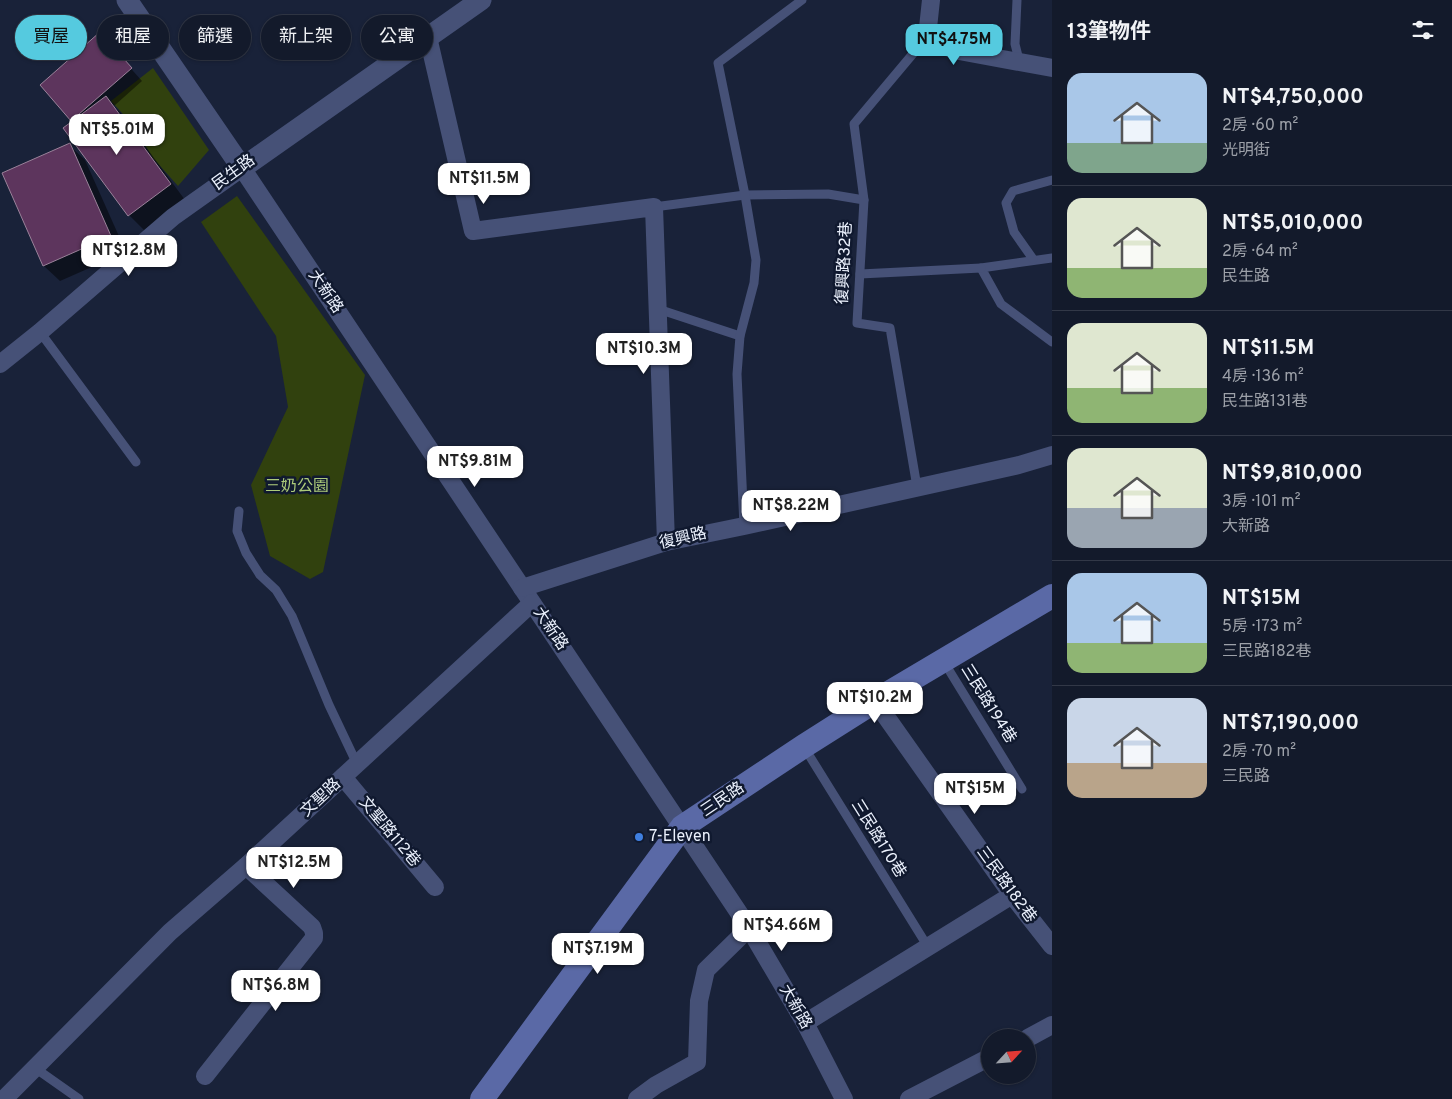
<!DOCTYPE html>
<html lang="zh-TW">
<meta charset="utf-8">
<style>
body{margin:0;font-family:Overpass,"Noto Sans TC",sans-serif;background:#1c2333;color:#f1f3f6;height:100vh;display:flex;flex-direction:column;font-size:19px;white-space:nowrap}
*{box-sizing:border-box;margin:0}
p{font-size:16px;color:#9da1a9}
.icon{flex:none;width:28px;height:28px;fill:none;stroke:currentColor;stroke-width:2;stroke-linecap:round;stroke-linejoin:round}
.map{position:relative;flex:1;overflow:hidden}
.details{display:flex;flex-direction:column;background:#131a2b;width:400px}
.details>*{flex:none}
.hud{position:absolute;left:15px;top:15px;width:475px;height:45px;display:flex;gap:10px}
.needle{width:32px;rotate:64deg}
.buttons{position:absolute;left:981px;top:1029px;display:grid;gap:10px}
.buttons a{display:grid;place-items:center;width:55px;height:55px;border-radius:50%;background:#131a2b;box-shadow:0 1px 4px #0004,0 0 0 1px #323847;font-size:25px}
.price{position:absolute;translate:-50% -42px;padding:0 11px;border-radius:10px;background:#fff;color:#222;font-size:16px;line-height:32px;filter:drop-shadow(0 1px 2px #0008)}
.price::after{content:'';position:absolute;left:50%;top:30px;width:15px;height:11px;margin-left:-8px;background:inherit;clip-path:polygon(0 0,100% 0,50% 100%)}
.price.current{background:#55cadf;color:#111}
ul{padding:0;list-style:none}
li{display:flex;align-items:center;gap:15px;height:125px;padding:0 15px}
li+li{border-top:1px solid #323847}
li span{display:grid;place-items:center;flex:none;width:140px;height:100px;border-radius:15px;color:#555}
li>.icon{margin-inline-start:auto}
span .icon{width:60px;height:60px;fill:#fffc;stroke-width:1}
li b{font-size:21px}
h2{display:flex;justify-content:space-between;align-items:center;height:60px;padding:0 15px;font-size:21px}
.chip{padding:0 18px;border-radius:22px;background:#131a2b;box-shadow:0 1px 4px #0004,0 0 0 1px #323847;font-size:18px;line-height:45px}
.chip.current{background:#55cadf;color:#111}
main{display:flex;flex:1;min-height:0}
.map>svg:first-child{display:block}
</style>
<main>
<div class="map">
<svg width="1052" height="1099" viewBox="0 0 1052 1099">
<rect width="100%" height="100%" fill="#192239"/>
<g fill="#31410e">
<polygon points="153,68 209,150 178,186 153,158 132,124 111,101"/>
<polygon points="237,196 365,375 323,572 310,579 270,556 251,485 288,407 276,336 201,222"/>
</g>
<g fill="#0007">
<polygon points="100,34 142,81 114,106 121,113 185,200 144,230 129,215 73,122 41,85"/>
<polygon points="69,145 85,160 126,252 60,281 44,266 3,174"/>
</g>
<g fill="#5d355d" stroke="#9a829a">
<polygon points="100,32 132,68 71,121 40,85"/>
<polygon points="106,96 171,184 128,216 63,128"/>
<polygon points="70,143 111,236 43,266 2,173"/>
</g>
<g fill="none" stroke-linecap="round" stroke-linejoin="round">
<g stroke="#465177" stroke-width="9">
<polyline points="1017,0 1015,44 1019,60"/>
<polyline points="654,207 745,195 828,194 864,200"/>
<polyline points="1052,258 981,268 1001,304 1052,342"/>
<polyline points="1033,259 1014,232 1006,203 1013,191 1052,180"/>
<polyline points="860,274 981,268"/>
<polyline points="658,309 740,336"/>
<polyline points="40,332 136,462"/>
<polyline points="917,487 890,328 857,323 864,200 854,124 927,37"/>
<polyline points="239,511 237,531 246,553 260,575 276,590 292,616 329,705 357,764"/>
<polyline points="744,526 737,374 740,336 754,283 756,260 745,195 718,63 802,0"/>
<polyline points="944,662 1022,789"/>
<polyline points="804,747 928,947"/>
<polyline points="35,1068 79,1099"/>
</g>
<g stroke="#465177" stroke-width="18">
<polyline points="931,0 927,37 930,42 959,51 1052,68"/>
<polyline points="428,37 473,231 654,207 666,542"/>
<polyline points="0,364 40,332 173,217 242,168 749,928 805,1023 844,1099"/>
<polyline points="522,588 666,542 744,526 1019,465 1052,455"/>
<polyline points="875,701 1012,895 1052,946"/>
<polyline points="343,777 435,887"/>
<polyline points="805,1023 1012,895"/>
<polyline points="1028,1038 1052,1025"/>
<polyline points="205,1076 314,938 314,933 312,927 246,866"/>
<polyline points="4,1099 170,932 246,866 532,603"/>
<polyline points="637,1099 656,1085 697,1062 699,1001 706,970 749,928"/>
<polyline points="909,1099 990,1057"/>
</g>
<polyline stroke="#465177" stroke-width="21" points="127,0 242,168 481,0"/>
<polyline stroke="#5a69a6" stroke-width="24" points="482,1099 682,827 804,746 875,701 1052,596"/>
</g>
<circle fill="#3f7fe0" stroke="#10192f" stroke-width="2" cx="639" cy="837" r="5"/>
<g text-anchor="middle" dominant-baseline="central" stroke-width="5" stroke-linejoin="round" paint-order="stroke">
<g font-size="16" fill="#ebf1fd" stroke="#10192f">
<text transform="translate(234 173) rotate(-36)">民生路</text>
<text transform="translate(845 263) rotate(-87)">復興路32巷</text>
<text transform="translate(325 292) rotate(56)">大新路</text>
<text transform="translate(683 539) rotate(-13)">復興路</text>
<text transform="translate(550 629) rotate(56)">大新路</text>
<text transform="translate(988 704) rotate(58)">三民路194巷</text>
<text transform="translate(321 798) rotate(-43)">文聖路</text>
<text transform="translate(723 800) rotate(-34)">三民路</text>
<text transform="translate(389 832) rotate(50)">文聖路112巷</text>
<text transform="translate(878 839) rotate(58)">三民路170巷</text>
<text transform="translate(1006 885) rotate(54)">三民路182巷</text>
<text transform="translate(795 1007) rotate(60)">大新路</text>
</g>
<g font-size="16" fill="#adcb7a" stroke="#10192f">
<text x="297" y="487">三奶公園</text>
</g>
<g font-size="16" fill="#ebf1fd" stroke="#10192f" text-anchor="start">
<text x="649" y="837">7-Eleven</text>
</g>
</g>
</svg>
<div class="buttons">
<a><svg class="needle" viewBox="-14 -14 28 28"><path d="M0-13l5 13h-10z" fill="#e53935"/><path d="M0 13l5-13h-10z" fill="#9da1a9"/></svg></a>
</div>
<b class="price current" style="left:954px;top:66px">NT$4.75M</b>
<b class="price" style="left:117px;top:156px">NT$5.01M</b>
<b class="price" style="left:484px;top:205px">NT$11.5M</b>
<b class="price" style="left:129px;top:277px">NT$12.8M</b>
<b class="price" style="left:644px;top:375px">NT$10.3M</b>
<b class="price" style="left:475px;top:488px">NT$9.81M</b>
<b class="price" style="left:791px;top:532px">NT$8.22M</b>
<b class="price" style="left:875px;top:724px">NT$10.2M</b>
<b class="price" style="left:975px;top:815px">NT$15M</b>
<b class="price" style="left:294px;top:889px">NT$12.5M</b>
<b class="price" style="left:782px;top:952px">NT$4.66M</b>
<b class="price" style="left:598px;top:975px">NT$7.19M</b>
<b class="price" style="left:276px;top:1012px">NT$6.8M</b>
<div class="hud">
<a class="chip current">買屋</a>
<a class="chip">租屋</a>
<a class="chip">篩選</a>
<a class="chip">新上架</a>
<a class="chip">公寓</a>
</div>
</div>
<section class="details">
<h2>13筆物件<svg class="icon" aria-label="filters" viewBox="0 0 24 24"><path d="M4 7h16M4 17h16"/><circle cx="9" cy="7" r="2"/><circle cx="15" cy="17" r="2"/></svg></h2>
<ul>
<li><span style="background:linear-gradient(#a9c7e8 70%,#7fa58c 0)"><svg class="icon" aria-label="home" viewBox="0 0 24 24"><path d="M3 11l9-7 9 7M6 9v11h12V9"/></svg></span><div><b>NT$4,750,000</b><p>2房 · 60 m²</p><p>光明街</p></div></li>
<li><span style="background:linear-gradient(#dfe7d0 70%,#8fb573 0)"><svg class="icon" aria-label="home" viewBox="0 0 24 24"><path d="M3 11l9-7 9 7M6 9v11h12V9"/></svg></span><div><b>NT$5,010,000</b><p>2房 · 64 m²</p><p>民生路</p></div></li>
<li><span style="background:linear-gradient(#dfe7d0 65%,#8fb573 0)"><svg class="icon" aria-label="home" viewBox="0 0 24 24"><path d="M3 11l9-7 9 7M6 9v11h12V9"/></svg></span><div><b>NT$11.5M</b><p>4房 · 136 m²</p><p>民生路131巷</p></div></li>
<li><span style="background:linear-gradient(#dfe7d0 60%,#9aa5b1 0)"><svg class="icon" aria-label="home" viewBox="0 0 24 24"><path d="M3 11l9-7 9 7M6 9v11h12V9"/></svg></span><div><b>NT$9,810,000</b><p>3房 · 101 m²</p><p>大新路</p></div></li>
<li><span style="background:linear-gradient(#a9c7e8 70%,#8fb573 0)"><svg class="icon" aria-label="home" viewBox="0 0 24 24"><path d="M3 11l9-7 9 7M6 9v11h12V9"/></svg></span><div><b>NT$15M</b><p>5房 · 173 m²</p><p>三民路182巷</p></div></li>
<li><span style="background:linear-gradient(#c9d6e8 65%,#b9a48a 0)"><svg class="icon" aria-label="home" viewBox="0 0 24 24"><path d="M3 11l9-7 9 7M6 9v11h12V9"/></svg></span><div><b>NT$7,190,000</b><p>2房 · 70 m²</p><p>三民路</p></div></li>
</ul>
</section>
</main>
